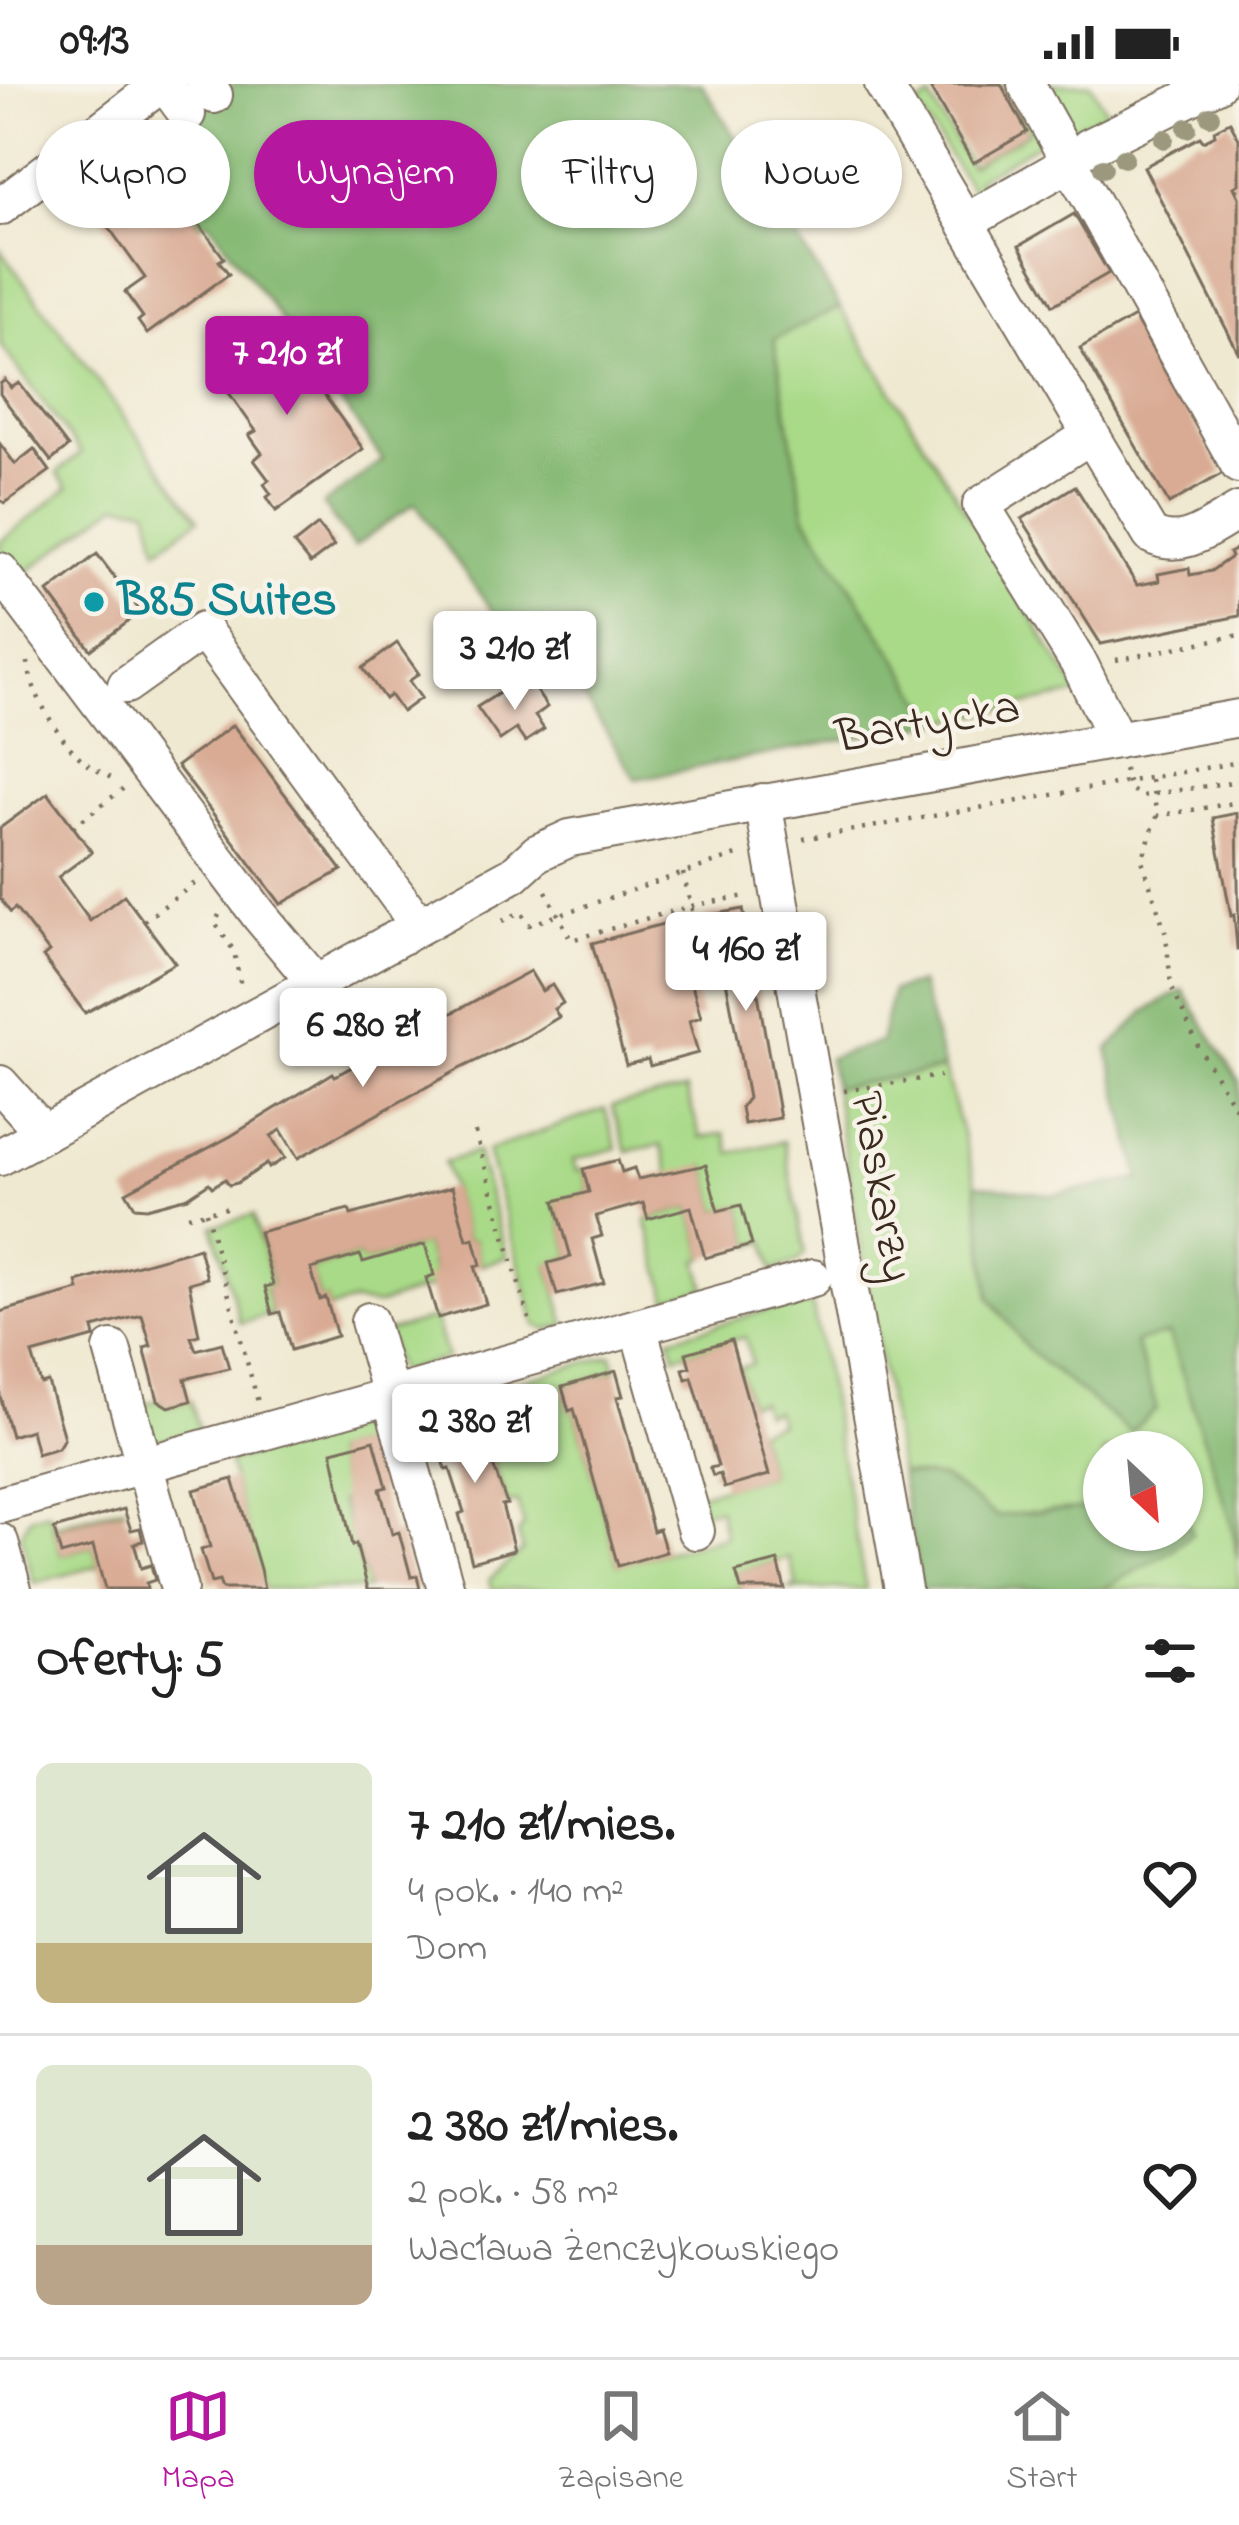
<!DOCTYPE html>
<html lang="pl">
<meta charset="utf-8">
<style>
body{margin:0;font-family:"Indie Flower",sans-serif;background:#f6f6f6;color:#222;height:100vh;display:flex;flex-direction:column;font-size:45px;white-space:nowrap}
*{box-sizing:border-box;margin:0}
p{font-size:39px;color:#767676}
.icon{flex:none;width:66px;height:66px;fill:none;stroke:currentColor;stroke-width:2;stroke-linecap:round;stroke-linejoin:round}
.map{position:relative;height:1505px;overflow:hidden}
.sheet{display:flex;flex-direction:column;background:#fff;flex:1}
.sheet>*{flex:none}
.guide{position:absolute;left:36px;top:36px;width:1167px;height:108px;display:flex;gap:24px}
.needle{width:78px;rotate:154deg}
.tools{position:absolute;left:1083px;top:1347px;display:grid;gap:24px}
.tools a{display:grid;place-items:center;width:120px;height:120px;border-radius:50%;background:#fff;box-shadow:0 3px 9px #0004;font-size:60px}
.price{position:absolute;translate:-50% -102px;padding:0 27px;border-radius:12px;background:#fff;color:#222;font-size:39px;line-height:78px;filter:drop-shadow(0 3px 6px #0008)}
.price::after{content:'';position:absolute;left:50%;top:72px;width:36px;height:27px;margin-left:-18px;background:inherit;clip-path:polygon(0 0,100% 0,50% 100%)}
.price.on{background:#b5179e;color:#fff}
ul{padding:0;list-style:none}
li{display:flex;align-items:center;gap:36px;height:300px;padding:0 36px}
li+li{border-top:3px solid #e0e0e0}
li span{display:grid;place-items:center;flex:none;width:336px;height:240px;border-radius:18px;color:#555}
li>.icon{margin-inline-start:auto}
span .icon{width:144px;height:144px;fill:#fffc;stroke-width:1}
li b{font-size:51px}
h2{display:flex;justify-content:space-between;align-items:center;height:144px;padding:0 36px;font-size:51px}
.chip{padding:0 42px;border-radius:54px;background:#fff;box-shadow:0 3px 9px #0004;font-size:42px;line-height:108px}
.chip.on{background:#b5179e;color:#fff}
.status{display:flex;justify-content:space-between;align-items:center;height:84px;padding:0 60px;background:#fff;direction:ltr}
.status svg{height:33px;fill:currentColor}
.tabs{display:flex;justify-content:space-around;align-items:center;height:168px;border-top:3px solid #e0e0e0;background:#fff;font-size:33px;color:#767676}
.tabs a{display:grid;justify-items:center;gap:6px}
.tabs .on{color:#b5179e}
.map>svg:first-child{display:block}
</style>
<div class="status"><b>09:13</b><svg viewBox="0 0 49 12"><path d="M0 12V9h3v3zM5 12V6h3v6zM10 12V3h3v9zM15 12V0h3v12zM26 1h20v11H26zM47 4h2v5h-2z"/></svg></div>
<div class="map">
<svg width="1239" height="1505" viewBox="0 0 1239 1505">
<rect width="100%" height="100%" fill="#f7f3e8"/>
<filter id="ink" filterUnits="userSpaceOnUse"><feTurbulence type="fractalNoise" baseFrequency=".00833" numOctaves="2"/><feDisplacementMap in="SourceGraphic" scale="24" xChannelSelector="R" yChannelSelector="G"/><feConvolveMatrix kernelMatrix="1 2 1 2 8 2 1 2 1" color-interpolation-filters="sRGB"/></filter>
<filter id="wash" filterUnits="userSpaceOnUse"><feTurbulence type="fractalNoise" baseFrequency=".004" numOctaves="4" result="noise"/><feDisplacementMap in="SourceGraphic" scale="48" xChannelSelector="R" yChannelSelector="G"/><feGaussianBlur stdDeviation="2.7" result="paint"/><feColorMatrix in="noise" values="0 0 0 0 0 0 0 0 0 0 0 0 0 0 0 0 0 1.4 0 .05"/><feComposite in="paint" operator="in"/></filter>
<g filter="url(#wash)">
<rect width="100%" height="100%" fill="#f0e9d1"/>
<g fill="#a9da88" stroke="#728253" stroke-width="3">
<polygon points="1002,0 1013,0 1045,55 977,95 985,111 977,114 917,22 930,14 970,82 1029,48"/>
<polygon points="1037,0 1091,0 1107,28 1064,48"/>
<polygon points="0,165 199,435 158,465 148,424 118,420 15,497 0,474 0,458 68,404 57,389 81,369 0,260"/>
<polygon points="840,223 1051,565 1079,610 938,638 805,432 774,255"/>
<path d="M944 985 976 1099 990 1214 1156 1325 1135 1257 1168 1249C1195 1328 1239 1422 1239 1505H1103L1168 1469 1192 1450 1182 1425V1368H1104V1423L996 1432 943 1394 900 1389 834 1004Z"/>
<polygon points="686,1006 701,1054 725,1049 731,1069 784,1057 805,1169 797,1178 773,1186 766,1158 752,1161 741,1122 718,1127 706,1082 670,1091 661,1061 627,1067 612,1022"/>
<polygon points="605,1025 617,1064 573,1076 576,1087 583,1085 589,1108 556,1118 571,1173 548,1180 566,1241 546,1246 536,1241 487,1067"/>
<polygon points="477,1068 507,1173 481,1181 474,1155 467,1156 444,1078"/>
<polygon points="691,1123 705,1174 698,1176 706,1205 668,1215 646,1136"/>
<polygon points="253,1131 273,1201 265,1204 272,1230 240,1239 213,1142"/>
<polygon points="425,1160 434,1191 429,1204 377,1221 354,1218 329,1225 326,1215 320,1216 311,1185 360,1171 363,1178"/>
<polygon points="801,1217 813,1224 866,1505 790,1505 797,1501 789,1474 737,1488 741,1505 492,1505 489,1496 523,1466 518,1450 524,1441 517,1418 507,1420 492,1373 508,1368 496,1323 454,1334 449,1317 612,1271 616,1287 563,1303 569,1326 574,1325 618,1481 725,1452 718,1424 701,1428 698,1410 769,1391 757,1346 779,1339 775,1326 764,1329 760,1317 749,1319 739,1284 752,1280 745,1253 675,1272 670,1254"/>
<polygon points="435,1234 447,1274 398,1288 386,1248"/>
<polygon points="158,1316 169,1323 191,1317 199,1346 149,1360 139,1321"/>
<polygon points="376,1336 389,1341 397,1369 379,1374 374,1356 332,1368 344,1415 340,1417 368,1505 264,1505 228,1378"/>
<polygon points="124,1422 124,1425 54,1445 61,1471 93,1462 99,1482 34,1499 21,1450 30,1433 49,1428 53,1442"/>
</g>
<g fill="#86ba74" stroke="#607249" stroke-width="3">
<polygon points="233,0 702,0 840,223 774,255 805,432 938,638 636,695 565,584 546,574 525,549 513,556 415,419 354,463 323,421 383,376 209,137 201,140 148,64"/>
<polygon points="920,899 944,985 834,1004 829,974 880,958 892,907"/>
<polygon points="1183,906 1239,998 1239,1475 1231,1437 1169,1250 1135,1258 1157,1325 1130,1348 1028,1266 990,1214 976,1100 1053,1111 1140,1095 1108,966 1146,927"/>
<polygon points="900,1389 943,1394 996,1432 1104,1423 1104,1446 1182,1446 1182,1425 1192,1449 1168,1469 1103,1505 920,1505"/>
</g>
<g id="blocks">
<g fill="#d9ab94">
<polygon points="928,0 1001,0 1027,48 973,79"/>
<polygon points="1230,38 1239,55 1239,100 1234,103 1239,113 1239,270 1144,83 1200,53 1203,57 1215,51 1214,46"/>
<polygon points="148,70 224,174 219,177 229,190 147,250 138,237 143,233 125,208 145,194 85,110 123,82 126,86"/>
<polygon points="1074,130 1109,189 1053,221 1019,162"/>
<polygon points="1134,233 1223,389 1169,420 1080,264"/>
<polygon points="276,244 363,365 276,427 267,413 271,410 264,400 269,396 254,376 262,369 249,351 256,347 214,288"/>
<polygon points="5,296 11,304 19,299 68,363 51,377 0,310 0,300"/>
<polygon points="0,360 15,380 34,365 50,387 5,419 0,416"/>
<polygon points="1075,402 1137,501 1159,497 1158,490 1189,484 1190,491 1211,487 1231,473 1229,469 1239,463 1239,532 1101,560 1022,435"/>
<polygon points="318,441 334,462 310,480 294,460"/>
<polygon points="97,470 141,528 91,566 48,508"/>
<polygon points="479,544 494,568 477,579 462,554"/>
<polygon points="397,559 419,590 409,597 421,614 402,628 390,611 385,615 363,584"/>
<polygon points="530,598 547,623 535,632 544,645 525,658 516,645 500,656 477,623 501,608 506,615"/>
<polygon points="233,641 342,786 281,820 177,682"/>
<polygon points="48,709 92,768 58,793 90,837 124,811 175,879 85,929 43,873 49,868 15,824 10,828 0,814 0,744"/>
<polygon points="1237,729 1239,865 1237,865 1234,831 1231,832 1213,734"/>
<polygon points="743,825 780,1034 744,1040 741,1023 748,1014 726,896 720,862 710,864 705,832"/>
<polygon points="674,837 701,933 689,937 698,969 650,982 648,975 626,981 592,859"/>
<polygon points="530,887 542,907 552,901 563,919 554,925 559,933 526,953 461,984 298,1074 281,1046 271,1052 285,1074 269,1084 267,1080 237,1099 229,1101 225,1095 212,1103 209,1099 188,1113 147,1124 135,1123 126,1108 231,1052 333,989 335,992"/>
<polygon points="618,1076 622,1088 634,1084 638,1095 706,1081 718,1127 741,1121 752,1161 705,1174 691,1123 648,1135 643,1119 596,1132 602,1152 592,1155 604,1199 557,1211 548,1179 571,1173 555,1117 589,1108 583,1085"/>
<polygon points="452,1103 467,1156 474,1154 481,1181 475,1182 486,1220 438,1234 426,1194 434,1191 425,1160 363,1178 360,1171 311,1185 320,1216 326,1214 337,1252 291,1266 280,1228 272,1230 265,1203 273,1201 259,1148 349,1125 351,1131"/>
<polygon points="199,1164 207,1194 189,1199 199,1251 191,1253 196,1266 222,1259 229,1284 185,1295 191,1317 169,1323 158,1316 144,1264 151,1262 142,1231 93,1244 95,1253 32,1270 41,1300 48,1298 64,1354 58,1364 37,1370 31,1346 11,1352 0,1312 0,1228 79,1206 77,1198"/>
<polygon points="731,1256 769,1391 724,1404 720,1390 713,1392 710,1384 718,1382 692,1293 686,1295 683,1285 690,1283 686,1269"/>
<polygon points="616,1287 623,1312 617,1313 623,1335 653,1447 659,1445 666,1468 618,1482 574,1325 569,1327 562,1303"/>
<polygon points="474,1328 507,1420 502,1421 514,1466 472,1478 459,1430 464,1428 450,1385 446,1386 433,1340"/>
<polygon points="374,1356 387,1403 380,1405 392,1450 399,1448 411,1493 417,1492 420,1505 368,1505 356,1460 352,1462 332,1367"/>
<polygon points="233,1395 260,1485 264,1505 222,1505 219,1497 211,1499 201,1466 210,1463 194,1406"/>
<polygon points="124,1425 131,1446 140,1444 143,1457 134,1459 141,1484 151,1481 155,1496 146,1499 147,1505 105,1505 93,1462 61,1471 54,1445"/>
<polygon points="778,1477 785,1505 741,1505 736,1488"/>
</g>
</g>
</g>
<g filter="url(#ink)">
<use href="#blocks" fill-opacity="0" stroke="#7a6d5d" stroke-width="3"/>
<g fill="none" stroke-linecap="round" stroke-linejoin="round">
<g stroke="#7a6d5d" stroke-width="40">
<g id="minor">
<polyline points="165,0 187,30"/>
<polyline points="206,0 214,11"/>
<polyline points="883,0 1091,351 981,421 1081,583 1117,656"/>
<polyline points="1026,0 1239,381"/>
<polyline points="1089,63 1217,0"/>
<polyline points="0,123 161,0"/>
<polyline points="966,138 1071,78"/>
<path d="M1091 351 1151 451C1183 468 1210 443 1239 427"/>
<polyline points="0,487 260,832 315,898"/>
<polyline points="126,601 203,546 418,840"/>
<polyline points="763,718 903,1505"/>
<polyline points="0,1000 44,1049"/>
<polyline points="0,1073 514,790 537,769 570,754 1239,634"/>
<polyline points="369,1237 446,1505"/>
<polyline points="638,1243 696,1447"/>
<polyline points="112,1265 179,1505"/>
<polyline points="0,1421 813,1194"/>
<polyline points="0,1458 13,1505"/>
</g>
</g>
<g stroke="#7a6d5d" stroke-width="4.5" stroke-dasharray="3 9" stroke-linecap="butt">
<polyline points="1236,106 1239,107"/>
<polyline points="1116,576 1239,551"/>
<path d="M28 578C30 609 62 660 87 680 95 686 105 690 113 695"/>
<polyline points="1124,685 1130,705 1141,712 1239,697"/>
<polyline points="1151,696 1157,732 1239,718"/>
<polyline points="1157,732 1142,776 1166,850 1171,902 1200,966 1239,1030"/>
<polyline points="73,743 124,704"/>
<polyline points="803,755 1239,678"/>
<polyline points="683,789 693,830"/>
<polyline points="546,807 571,856 691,822 745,812"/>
<polyline points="219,831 215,839 234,867 241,903"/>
<polyline points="144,837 195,799"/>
<polyline points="502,837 521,828 529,841 740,770"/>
<polyline points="844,1007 940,992"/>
<polyline points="475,1048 531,1242"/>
<polyline points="206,1128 258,1318"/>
<polyline points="188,1132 226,1124"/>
</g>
<use href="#minor" stroke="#fff" stroke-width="36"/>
</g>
<g fill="#9b987d">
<circle cx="1210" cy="32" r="10"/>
<circle cx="1187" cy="44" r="10"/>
<circle cx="1164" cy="55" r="10"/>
<circle cx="1124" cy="74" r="10"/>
<circle cx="1103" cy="84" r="10"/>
</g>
</g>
<circle fill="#0f9aa8" stroke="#f7f3e8" stroke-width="4.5" cx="94" cy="518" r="12"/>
<g text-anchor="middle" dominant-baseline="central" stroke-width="9" stroke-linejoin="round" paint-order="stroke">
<g font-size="48" font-weight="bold" fill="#0d838f" stroke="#f7f3e8" text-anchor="start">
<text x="118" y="518">B85 Suites</text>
</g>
<g font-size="48" fill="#3b2a1e" stroke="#f7f3e8">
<text transform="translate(928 640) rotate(-10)">Bartycka</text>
<text transform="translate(880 1103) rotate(80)">Piaskarzy</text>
</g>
</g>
</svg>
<div class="tools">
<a><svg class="needle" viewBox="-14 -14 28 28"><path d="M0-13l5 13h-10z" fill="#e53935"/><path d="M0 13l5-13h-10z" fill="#767676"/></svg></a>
</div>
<b class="price on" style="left:287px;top:334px">7 210 zł</b>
<b class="price" style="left:515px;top:629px">3 210 zł</b>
<b class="price" style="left:746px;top:930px">4 160 zł</b>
<b class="price" style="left:363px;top:1006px">6 280 zł</b>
<b class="price" style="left:475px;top:1402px">2 380 zł</b>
<div class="guide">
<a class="chip">Kupno</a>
<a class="chip on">Wynajem</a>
<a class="chip">Filtry</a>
<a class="chip">Nowe</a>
</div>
</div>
<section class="sheet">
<h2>Oferty: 5<svg class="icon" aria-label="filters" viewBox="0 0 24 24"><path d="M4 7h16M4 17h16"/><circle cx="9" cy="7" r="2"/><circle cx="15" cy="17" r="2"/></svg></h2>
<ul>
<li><span style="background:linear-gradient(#dfe7d0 75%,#c2b280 0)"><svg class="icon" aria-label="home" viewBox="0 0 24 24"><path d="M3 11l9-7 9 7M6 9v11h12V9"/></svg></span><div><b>7 210 zł/mies.</b><p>4 pok. · 140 m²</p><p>Dom</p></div><svg class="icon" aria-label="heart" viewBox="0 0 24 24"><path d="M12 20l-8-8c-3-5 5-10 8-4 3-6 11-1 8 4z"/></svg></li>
<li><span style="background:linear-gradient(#dfe7d0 75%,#b9a48a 0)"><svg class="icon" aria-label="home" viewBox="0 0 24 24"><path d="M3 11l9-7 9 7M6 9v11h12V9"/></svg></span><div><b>2 380 zł/mies.</b><p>2 pok. · 58 m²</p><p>Wacława Żenczykowskiego</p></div><svg class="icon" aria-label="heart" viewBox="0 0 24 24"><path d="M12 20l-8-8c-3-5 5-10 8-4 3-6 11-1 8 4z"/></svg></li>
</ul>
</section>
<nav class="tabs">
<a class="on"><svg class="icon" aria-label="map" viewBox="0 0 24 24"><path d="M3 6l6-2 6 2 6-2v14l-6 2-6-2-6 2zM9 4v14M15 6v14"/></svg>Mapa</a>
<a><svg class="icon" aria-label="saved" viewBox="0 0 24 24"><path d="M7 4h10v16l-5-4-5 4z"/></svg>Zapisane</a>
<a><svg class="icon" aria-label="home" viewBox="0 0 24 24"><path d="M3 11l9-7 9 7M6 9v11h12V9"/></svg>Start</a>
</nav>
